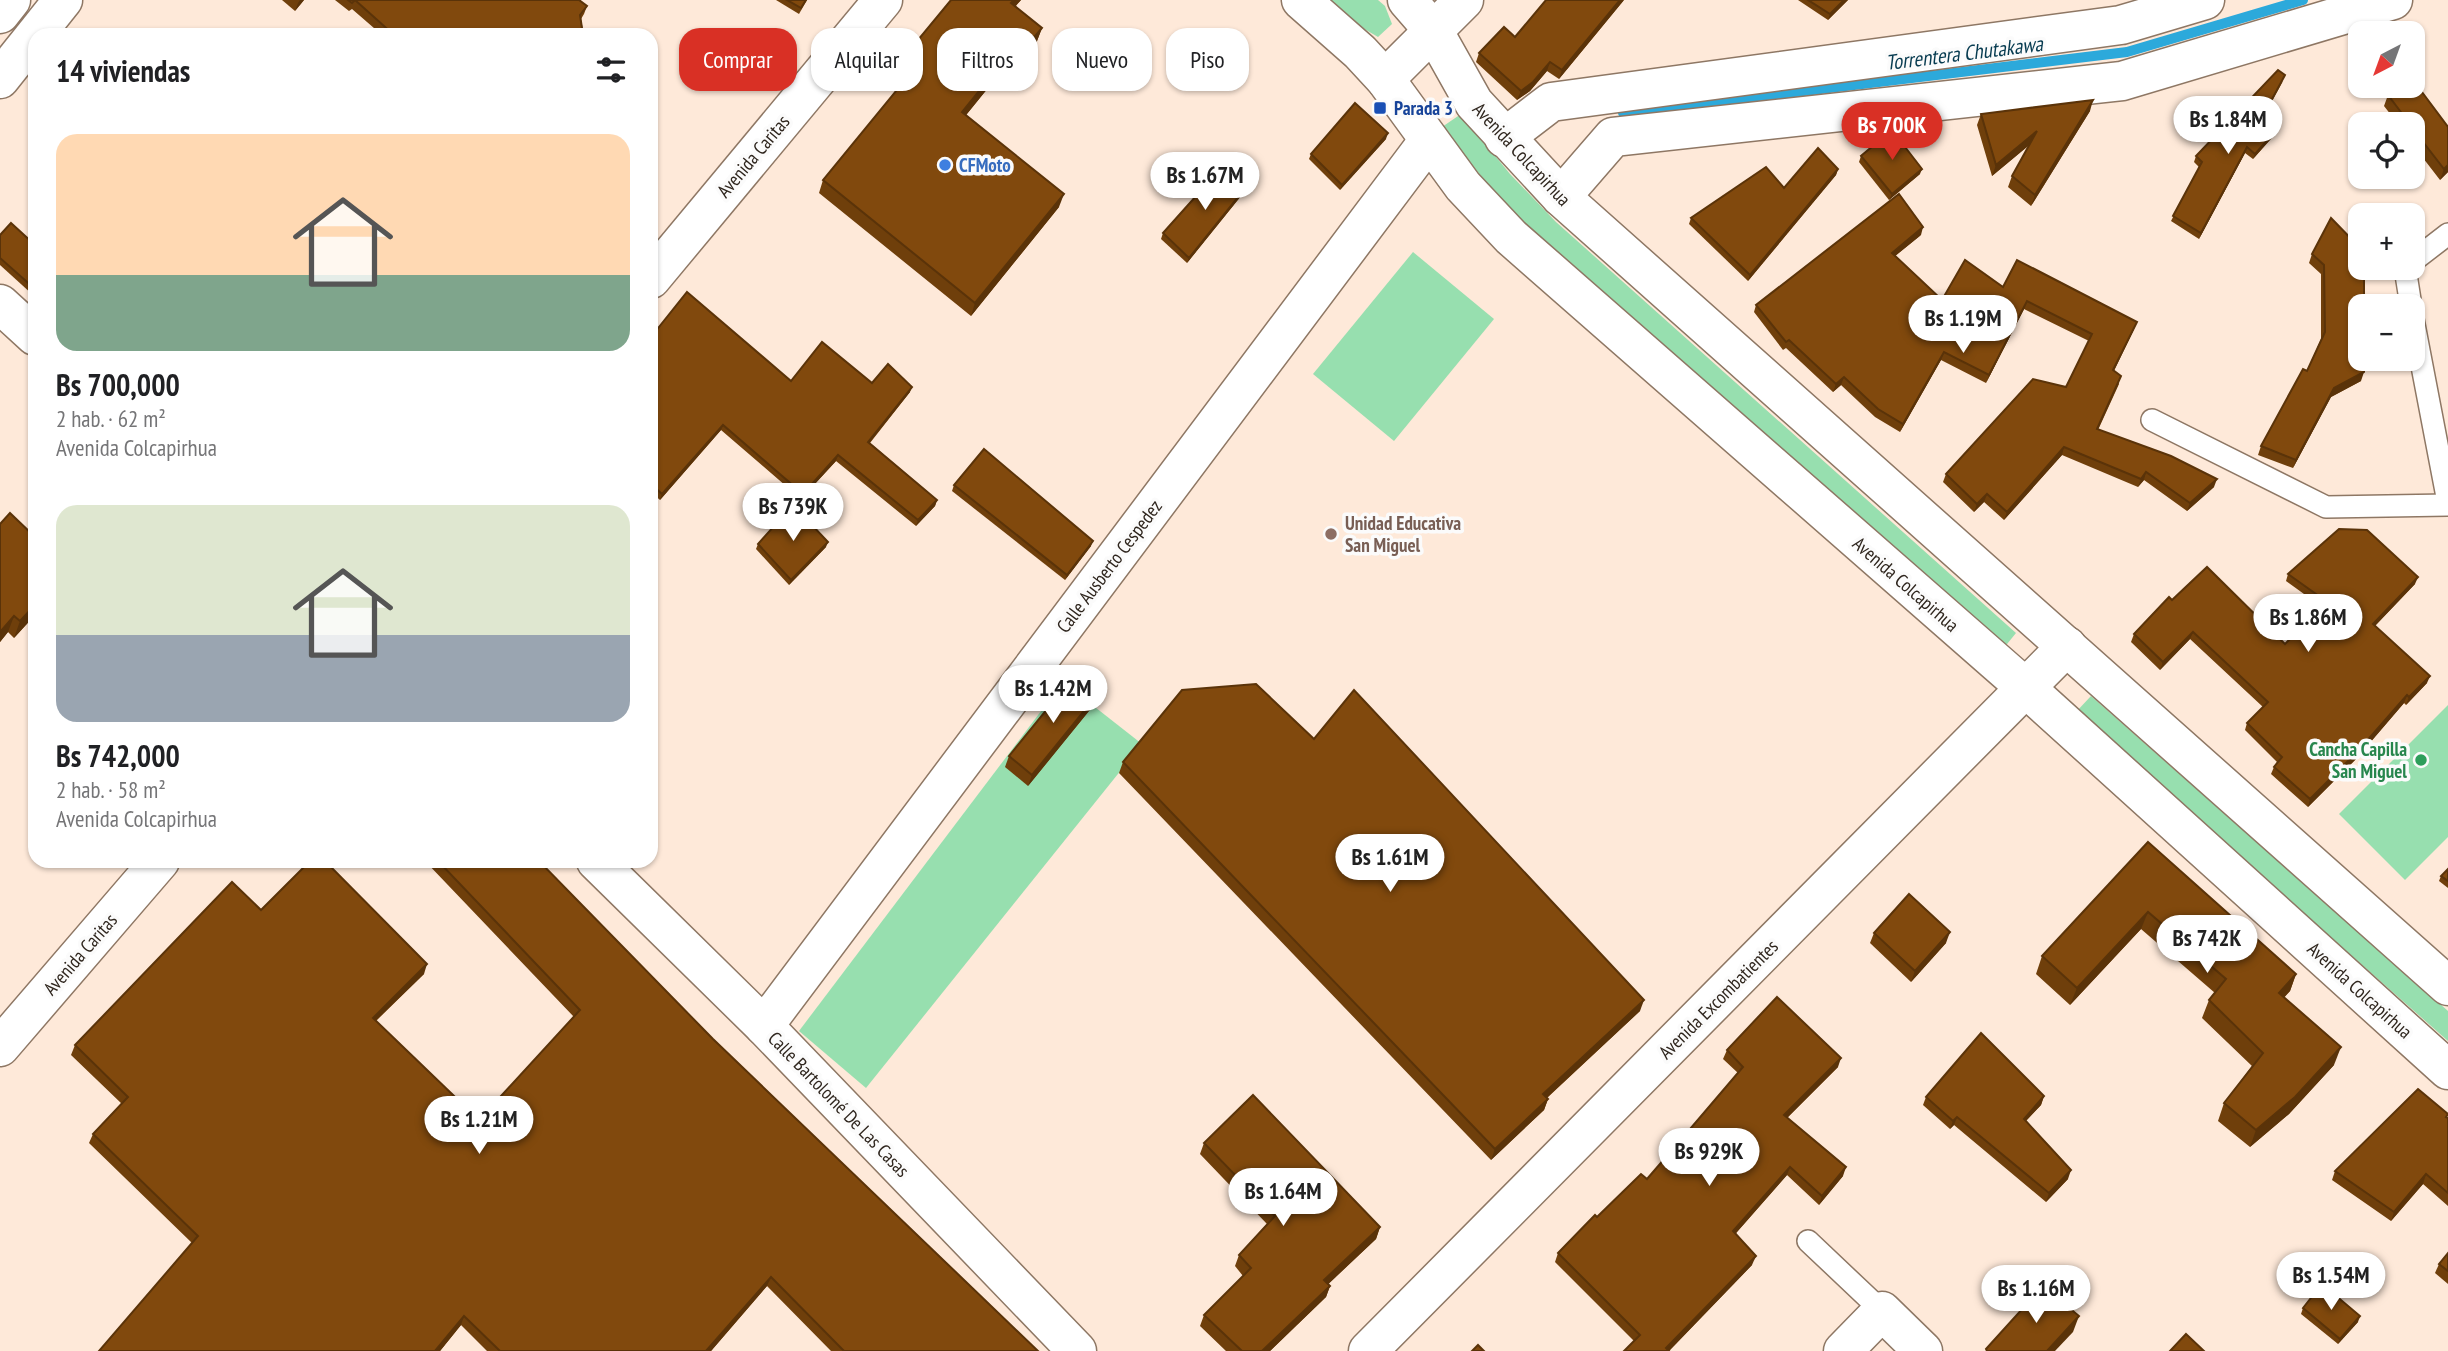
<!DOCTYPE html>
<html lang="es">
<meta charset="utf-8">
<style>
body{margin:0;font-family:"PT Sans Narrow",sans-serif;background:#f2f2f2;color:#202124;height:100vh;display:flex;flex-direction:column;font-size:26px;white-space:nowrap}
*{box-sizing:border-box;margin:0}
p{font-size:23px;color:#757577}
.icon{flex:none;width:38px;height:38px;fill:none;stroke:currentColor;stroke-width:2;stroke-linecap:round;stroke-linejoin:round}
.map{position:relative;flex:1;overflow:hidden}
.details{position:absolute;left:28px;top:28px;width:630px;height:840px;display:flex;flex-direction:column;background:#fff;border-radius:21px;box-shadow:0 2px 5px #0004}
.details>*{flex:none}
.top-card{position:absolute;left:679px;top:28px;width:665px;height:63px;display:flex;gap:14px}
.needle{width:46px;rotate:221deg}
.controls{position:absolute;left:2348px;top:21px;display:grid;gap:14px}
.controls a{display:grid;place-items:center;width:77px;height:77px;border-radius:14px;background:#fff;box-shadow:0 2px 5px #0004;font-size:35px}
.price{position:absolute;translate:-50% -60px;padding:0 16px;border-radius:24px;background:#fff;color:#222;font-size:23px;line-height:46px;filter:drop-shadow(0 2px 4px #0008)}
.price::after{content:'';position:absolute;left:50%;top:42px;width:21px;height:16px;margin-left:-10px;background:inherit;clip-path:polygon(0 0,100% 0,50% 100%)}
.price.active{background:#d93025;color:#fff}
ul{padding:0;list-style:none}
li{display:grid;align-content:center;gap:14px;height:371px;padding:0 28px}
li span{display:grid;place-items:center;height:217px;border-radius:21px;color:#555}
li>.icon{margin-inline-start:auto}
span .icon{width:126px;height:126px;fill:#fffc;stroke-width:1}
li b{font-size:30px}
h2{display:flex;justify-content:space-between;align-items:center;height:84px;padding:0 28px;font-size:30px}
.pill{padding:0 24px;border-radius:21px;background:#fff;box-shadow:0 2px 5px #0004;font-size:24px;line-height:63px}
.pill.active{background:#d93025;color:#fff}
.map>svg:first-child{display:block}
</style>
<div class="map">
<svg width="2448" height="1351" viewBox="0 0 2448 1351">
<rect width="100%" height="100%" fill="#fee9d9"/>
<g fill="#97dfaf">
<polygon points="1331,0 1378,0 1385,6 1392,24 1378,37 1361,27"/>
<polygon points="1461,114 1510,174 1556,222 2016,633 2003,649 1539,238 1492,190 1442,127"/>
<polygon points="1413,252 1494,319 1394,441 1313,374"/>
<polygon points="1063,682 1142,744 866,1088 799,1031"/>
<polygon points="2091,696 2448,1011 2448,1041 2076,712"/>
<polygon points="2448,705 2448,837 2405,880 2339,814"/>
</g>
<g fill="none" stroke-linecap="round" stroke-linejoin="round">
<polyline stroke="#2ca9db" stroke-width="10" points="1623,113 2127,52 2303,0"/>
<g stroke="#8e7764" stroke-width="24">
<g id="service">
<polyline points="2413,261 2448,234"/>
<polyline points="2405,268 2411,306"/>
<polyline points="2413,319 2448,502"/>
<polyline points="2152,420 2326,507 2448,505"/>
<polyline points="1808,1241 1882,1311"/>
</g>
</g>
<g stroke="#8e7764" stroke-width="41">
<g id="minor">
<polyline points="0,14 11,0"/>
<polyline points="0,79 63,0"/>
<polyline points="1504,138 1551,102 2121,25 2205,0"/>
<polyline points="1561,197 1613,137 2122,81 2393,0"/>
<polyline points="651,279 883,0"/>
<polyline points="0,304 35,336"/>
<polyline points="596,861 764,1026 1077,1351"/>
<polyline points="764,1026 1429,140"/>
<polyline points="0,1047 160,861"/>
<polyline points="1368,1351 2067,646"/>
<polyline points="1843,1351 1882,1311 1923,1351"/>
</g>
</g>
<g stroke="#8e7764" stroke-width="41">
<polyline id="tertiary" points="1385,79 1464,0"/>
</g>
<g stroke="#8e7764" stroke-width="41">
<g id="primary">
<polyline points="1301,0 1360,52 1385,79 1463,186 1511,237 2027,689 2448,1070"/>
<polyline points="1407,0 1433,30 1474,103 1561,197 2448,986"/>
</g>
</g>
<use href="#service" stroke="#fff" stroke-width="21"/>
<use href="#minor" stroke="#fff" stroke-width="38"/>
<use href="#tertiary" stroke="#fff" stroke-width="38"/>
<use href="#primary" stroke="#fff" stroke-width="38"/>
</g>
<g fill="#6f3f0b">
<polygon points="282,0 304,0 295,11"/>
<polygon points="335,0 579,0 587,6 584,14 581,19 584,35 382,35 352,9 349,11"/>
<polygon points="776,0 807,0 799,14"/>
<polygon points="951,0 1021,0 1015,7 1042,28 1037,41 1006,77 1001,72 966,115 1059,207 971,316 819,193 823,180 907,78 898,71 903,58"/>
<polygon points="1624,0 1559,79 1547,71 1530,91 1517,100 1476,62 1479,53 1515,37"/>
<polygon points="1798,0 1848,0 1828,20"/>
<polygon points="2283,81 2265,114 2277,132 2253,159 2245,153 2199,239 2171,221 2199,167 2194,162 2196,156"/>
<polygon points="2388,95 2448,127 2448,172 2440,180 2413,145 2413,124 2398,124 2384,106"/>
<polygon points="2090,111 2031,206 2008,187 2012,176 2029,145 1992,176 1977,125 1981,114"/>
<polygon points="1386,139 1340,190 1309,159 1311,154"/>
<polygon points="1861,156 1920,174 1889,200 1859,162"/>
<polygon points="1838,169 1836,175 1748,281 1689,224 1691,218"/>
<polygon points="1245,191 1187,263 1161,239 1163,233"/>
<polygon points="2331,218 2361,381 2331,397 2293,468 2258,455 2261,446 2307,371 2321,339 2321,274 2309,263 2312,254"/>
<polygon points="0,235 35,245 35,292 33,295 0,265"/>
<polygon points="1921,235 1895,256 1942,300 2003,287 2134,329 2114,371 2119,384 2098,430 2214,487 2187,511 2144,480 2138,487 2062,455 2004,520 1984,502 1974,512 1943,482 1946,474 2066,387 2089,341 2024,309 1986,383 1941,360 1900,432 1875,417 1841,385 1833,392 1786,348 1783,350 1754,312 1756,305"/>
<polygon points="651,337 791,381 872,383 910,392 870,443 937,500 935,506 916,526 836,461 801,499 721,430 660,500 651,492"/>
<polygon points="954,485 1091,546 1065,580 952,491"/>
<polygon points="0,524 35,537 35,615 14,638 8,632 0,642"/>
<polygon points="758,544 826,547 789,585 756,549"/>
<polygon points="2288,574 2415,584 2375,626 2427,683 2406,705 2404,703 2356,759 2308,807 2271,774 2274,767 2277,762 2245,730 2247,723 2263,707 2190,639 2160,670 2131,642 2134,634 2172,600 2285,644 2322,607 2286,581"/>
<polygon points="1097,695 1093,706 1028,786 1005,767 1009,756"/>
<polygon points="1314,739 1640,1011 1547,1098 1548,1099 1544,1110 1491,1160 1119,773 1123,762"/>
<polygon points="2148,842 2296,974 2290,991 2284,997 2334,1065 2289,1114 2250,1147 2218,1121 2224,1103 2252,1066 2202,1018 2209,1000 2215,993 2141,929 2070,1005 2036,974 2042,956"/>
<polygon points="425,861 539,861 713,1039 1038,1351 831,1351 767,1286 711,1351 487,1351 461,1325 440,1351 99,1351 192,1243 89,1143 93,1134 122,1104 71,1055 75,1045 261,910 424,974 376,1021 479,1120 574,1017"/>
<polygon points="2448,869 2448,888 2439,881 2441,876"/>
<polygon points="1874,933 1946,943 1911,982 1870,943"/>
<polygon points="1727,1050 1838,1067 1787,1118 1843,1176 1819,1205 1787,1175 1736,1233 1752,1265 1669,1351 1634,1341 1555,1262 1558,1253 1597,1217 1647,1179 1738,1073 1723,1059"/>
<polygon points="2044,1096 2041,1105 2026,1121 2068,1179 2046,1202 1954,1125 1950,1129 1923,1105 1926,1097"/>
<polygon points="2448,1118 2448,1206 2423,1184 2391,1221 2332,1180 2335,1171"/>
<polygon points="1204,1143 1380,1227 1376,1239 1328,1284 1330,1286 1326,1297 1270,1351 1226,1351 1200,1326 1204,1315 1243,1276 1235,1266 1239,1255 1267,1224 1200,1154"/>
<polygon points="2448,1253 2448,1284 2435,1273 2439,1264"/>
<polygon points="2303,1308 2358,1322 2338,1344 2301,1314"/>
</g>
<g fill="#5a3309">
<polygon points="300,0 304,0 295,11 298,3"/>
<polygon points="1014,0 1021,0 1006,16 1011,3"/>
<polygon points="1620,0 1624,0 1559,79 1562,70"/>
<polygon points="1844,0 1848,0 1828,20 1830,14"/>
<polygon points="1042,28 1037,41 1006,77 1011,64"/>
<polygon points="1005,59 1001,72 958,125 962,112"/>
<polygon points="1550,62 1547,71 1530,91 1517,100 1521,91"/>
<polygon points="2093,100 2090,111 2031,206 2035,195"/>
<polygon points="2279,127 2277,132 2253,159 2255,154"/>
<polygon points="2037,131 2033,142 1992,176 1996,165"/>
<polygon points="1388,133 1386,139 1340,190 1342,185"/>
<polygon points="2247,147 2245,153 2199,239 2201,233"/>
<polygon points="2448,165 2448,172 2440,180 2444,169"/>
<polygon points="1838,169 1836,175 1748,281 1750,275"/>
<polygon points="1922,169 1920,174 1889,200 1892,194"/>
<polygon points="1247,186 1245,191 1187,263 1189,258"/>
<polygon points="1064,194 1059,207 971,316 975,303"/>
<polygon points="1923,227 1921,235 1889,261 1892,253"/>
<polygon points="2027,301 2024,309 1986,383 1989,375"/>
<polygon points="2137,322 2134,329 2110,378 2113,370"/>
<polygon points="1944,352 1941,360 1900,432 1903,424"/>
<polygon points="2364,372 2361,381 2331,397 2293,468 2296,460 2334,388"/>
<polygon points="1844,377 1841,385 1833,392 1836,384"/>
<polygon points="912,387 910,392 866,447 868,442"/>
<polygon points="723,425 721,430 660,500 662,494"/>
<polygon points="2064,447 2062,455 2004,520 2007,512"/>
<polygon points="838,455 836,461 801,499 803,494"/>
<polygon points="2146,472 2144,480 2138,487 2141,479"/>
<polygon points="2217,479 2214,487 2187,511 2190,503"/>
<polygon points="1987,494 1984,502 1974,512 1977,504"/>
<polygon points="937,500 935,506 916,526 918,520"/>
<polygon points="1093,541 1091,546 1065,580 1067,575"/>
<polygon points="828,542 826,547 789,585 791,580"/>
<polygon points="2418,577 2415,584 2370,631 2373,624"/>
<polygon points="35,605 35,615 14,638 20,621"/>
<polygon points="14,616 8,632 0,642 0,632"/>
<polygon points="2193,632 2190,639 2160,670 2163,662"/>
<polygon points="2430,676 2427,683 2406,705 2409,697"/>
<polygon points="1097,695 1093,706 1028,786 1032,775"/>
<polygon points="2407,695 2404,703 2356,759 2308,807 2310,799"/>
<polygon points="2148,912 2141,929 2070,1005 2077,988"/>
<polygon points="1950,932 1946,943 1911,982 1915,971"/>
<polygon points="427,964 424,974 369,1027 373,1018"/>
<polygon points="2296,974 2290,991 2273,1010 2279,993"/>
<polygon points="1644,1000 1640,1011 1539,1105 1543,1094"/>
<polygon points="2341,1047 2334,1065 2289,1114 2250,1147 2256,1130"/>
<polygon points="1841,1058 1838,1067 1781,1124 1784,1115"/>
<polygon points="2044,1096 2041,1105 2020,1127 2024,1119"/>
<polygon points="1548,1099 1544,1110 1491,1160 1495,1149"/>
<polygon points="1957,1117 1954,1125 1950,1129 1953,1121"/>
<polygon points="1790,1167 1787,1175 1730,1240 1733,1231"/>
<polygon points="1846,1167 1843,1176 1819,1205 1822,1196"/>
<polygon points="2071,1170 2068,1179 2046,1202 2049,1193"/>
<polygon points="2426,1174 2423,1184 2391,1221 2394,1212"/>
<polygon points="1380,1227 1376,1239 1320,1292 1324,1280"/>
<polygon points="1756,1256 1752,1265 1669,1351 1666,1348"/>
<polygon points="771,1277 767,1286 711,1351 706,1351"/>
<polygon points="1330,1286 1326,1297 1270,1351 1262,1351"/>
<polygon points="464,1316 461,1325 440,1351 435,1351"/>
<polygon points="2079,1316 2073,1332 2055,1351 2047,1351"/>
<polygon points="2360,1316 2358,1322 2338,1344 2340,1339"/>
</g>
<g fill="#81490d" stroke="#5a3309" stroke-width="2">
<polygon points="348,0 579,0 587,6 580,15 583,35 394,35 355,0 352,3"/>
<polygon points="787,0 806,0 801,8"/>
<polygon points="951,0 1014,0 1011,3 1042,28 1011,64 1005,59 962,112 1064,194 975,303 823,180 915,68 903,58"/>
<polygon points="1546,0 1620,0 1562,70 1550,62 1533,82 1521,91 1479,53 1504,27 1515,37"/>
<polygon points="1808,0 1844,0 1830,14"/>
<polygon points="2278,70 2285,75 2264,114 2279,127 2255,154 2247,147 2201,233 2173,216 2202,162 2196,156"/>
<polygon points="2413,80 2448,127 2448,165 2444,169 2413,129 2413,124 2410,124 2388,95 2401,86 2413,86"/>
<polygon points="2093,100 2035,195 2012,176 2037,131 1996,165 1981,114"/>
<polygon points="1355,103 1388,133 1342,185 1311,154"/>
<polygon points="1892,130 1922,169 1892,194 1861,156"/>
<polygon points="1818,148 1838,169 1750,275 1691,218 1766,167 1784,188"/>
<polygon points="1223,166 1247,186 1189,258 1163,233"/>
<polygon points="1899,194 1923,227 1892,253 1942,300 1965,260 2003,287 2017,260 2137,322 2113,370 2121,376 2097,429 2171,456 2217,479 2190,503 2146,472 2141,479 2064,447 2007,512 1987,494 1977,504 1946,474 2033,379 2066,387 2092,334 2027,301 1989,375 1944,352 1903,424 1878,409 1844,377 1836,384 1789,340 1786,342 1756,305"/>
<polygon points="2331,218 2361,249 2361,268 2364,268 2364,306 2361,306 2361,359 2364,359 2364,372 2334,388 2296,460 2261,446 2303,369 2307,371 2325,332 2324,265 2312,254"/>
<polygon points="11,223 35,245 35,289 0,258 0,235"/>
<polygon points="687,292 791,381 822,342 872,383 888,364 912,387 868,442 937,500 918,520 838,455 803,494 723,425 662,494 651,484 651,371 655,367 651,363 651,337"/>
<polygon points="984,449 1093,541 1067,575 954,485"/>
<polygon points="793,505 828,542 791,580 758,544"/>
<polygon points="10,513 35,537 35,605 20,621 14,616 0,632 0,524"/>
<polygon points="2339,529 2367,530 2418,577 2373,624 2430,676 2409,697 2407,695 2358,751 2310,799 2274,767 2282,757 2247,723 2268,702 2193,632 2163,662 2134,634 2169,597 2172,600 2207,567 2285,644 2327,602 2288,574"/>
<polygon points="1074,676 1097,695 1032,775 1009,756"/>
<polygon points="1256,684 1314,739 1354,690 1644,1000 1543,1094 1548,1099 1495,1149 1123,762 1182,690"/>
<polygon points="2148,842 2296,974 2279,993 2341,1047 2295,1097 2256,1130 2224,1103 2263,1053 2209,1000 2226,979 2148,912 2077,988 2042,956"/>
<polygon points="310,861 325,861 427,964 373,1018 479,1120 580,1010 438,861 539,861 713,1039 1038,1351 844,1351 771,1277 706,1351 500,1351 464,1316 435,1351 99,1351 198,1236 93,1134 128,1097 75,1045 232,882 261,910"/>
<polygon points="2448,869 2448,881 2441,876"/>
<polygon points="1909,894 1950,932 1915,971 1874,933"/>
<polygon points="1777,997 1841,1058 1784,1115 1846,1167 1822,1196 1790,1167 1733,1231 1756,1256 1666,1348 1669,1351 1624,1351 1640,1335 1558,1253 1595,1215 1597,1217 1641,1174 1647,1179 1679,1142 1743,1067 1727,1050"/>
<polygon points="1981,1033 2044,1096 2024,1119 2071,1170 2049,1193 1957,1117 1953,1121 1926,1097"/>
<polygon points="2418,1089 2448,1114 2446,1117 2448,1118 2448,1193 2426,1174 2394,1212 2335,1171"/>
<polygon points="1253,1095 1380,1227 1324,1280 1330,1286 1262,1351 1242,1351 1204,1315 1251,1268 1239,1255 1275,1216 1204,1143"/>
<polygon points="2448,1253 2448,1271 2439,1264"/>
<polygon points="2322,1284 2360,1316 2340,1339 2303,1308"/>
<polygon points="2043,1286 2079,1316 2047,1351 1987,1351 1986,1349"/>
<polygon points="2186,1334 2204,1351 2170,1351"/>
<polygon points="1478,1345 1484,1351 1472,1351"/>
</g>
<rect fill="#1a4fb4" stroke="#fbfbfb" stroke-width="2.5" x="1373" y="101" width="14" height="14" rx="3.5"/>
<circle fill="#3f7fe0" stroke="#fbfbfb" stroke-width="2.5" cx="945" cy="165" r="7"/>
<circle fill="#8d6e63" stroke="#fbfbfb" stroke-width="2.5" cx="1331" cy="534" r="7"/>
<circle fill="#2e9e5b" stroke="#fbfbfb" stroke-width="2.5" cx="2421" cy="760" r="7"/>
<g text-anchor="middle" dominant-baseline="central" stroke-width="7" stroke-linejoin="round" paint-order="stroke">
<g font-size="19" font-weight="bold" fill="#164399" stroke="#fbfbfb" text-anchor="start">
<text x="1394" y="108">Parada 3</text>
</g>
<g font-size="19" fill="#2f261e" stroke="#fbfbfb">
<text transform="translate(1522 154) rotate(47)">Avenida Colcapirhua</text>
<text transform="translate(753 156) rotate(-50)">Avenida Caritas</text>
<text transform="translate(1109 566) rotate(-53)">Calle Ausberto Cespedez</text>
<text transform="translate(1906 584) rotate(41)">Avenida Colcapirhua</text>
<text transform="translate(80 954) rotate(-49)">Avenida Caritas</text>
<text transform="translate(2360 990) rotate(42)">Avenida Colcapirhua</text>
<text transform="translate(1718 999) rotate(-45)">Avenida Excombatientes</text>
<text transform="translate(839 1104) rotate(46)">Calle Bartolomé De Las Casas</text>
</g>
<g font-size="19" font-weight="bold" fill="#366cbe" stroke="#fbfbfb" text-anchor="start">
<text x="959" y="165">CFMoto</text>
</g>
<g font-size="19" font-weight="bold" fill="#785e54" stroke="#fbfbfb" text-anchor="start">
<text x="1345" y="523">Unidad Educativa<tspan x="1345" dy="22">San Miguel</tspan></text>
</g>
<g font-size="19" font-weight="bold" fill="#27864d" stroke="#fbfbfb" text-anchor="end">
<text x="2407" y="749">Cancha Capilla<tspan x="2407" dy="22">San Miguel</tspan></text>
</g>
<g font-size="21" font-style="italic" fill="#073b50" stroke="#fbfbfb">
<text transform="translate(1964 53) rotate(-7)">Torrentera Chutakawa</text>
</g>
</g>
</svg>
<div class="controls">
<a><svg class="needle" viewBox="-14 -14 28 28"><path d="M0-13l5 13h-10z" fill="#e53935"/><path d="M0 13l5-13h-10z" fill="#757577"/></svg></a>
<a><svg class="icon" aria-label="locate" viewBox="0 0 24 24"><circle cx="12" cy="12" r="6"/><path d="M12 2v4M12 18v4M2 12h4M18 12h4"/></svg></a>
<a>+</a>
<a>−</a>
</div>
<b class="price" style="left:2228px;top:156px">Bs 1.84M</b>
<b class="price active" style="left:1892px;top:162px">Bs 700K</b>
<b class="price" style="left:1205px;top:212px">Bs 1.67M</b>
<b class="price" style="left:1963px;top:355px">Bs 1.19M</b>
<b class="price" style="left:793px;top:543px">Bs 739K</b>
<b class="price" style="left:2308px;top:654px">Bs 1.86M</b>
<b class="price" style="left:1053px;top:725px">Bs 1.42M</b>
<b class="price" style="left:1390px;top:894px">Bs 1.61M</b>
<b class="price" style="left:2207px;top:975px">Bs 742K</b>
<b class="price" style="left:479px;top:1156px">Bs 1.21M</b>
<b class="price" style="left:1709px;top:1188px">Bs 929K</b>
<b class="price" style="left:1283px;top:1228px">Bs 1.64M</b>
<b class="price" style="left:2331px;top:1312px">Bs 1.54M</b>
<b class="price" style="left:2036px;top:1325px">Bs 1.16M</b>
<div class="top-card">
<a class="pill active">Comprar</a>
<a class="pill">Alquilar</a>
<a class="pill">Filtros</a>
<a class="pill">Nuevo</a>
<a class="pill">Piso</a>
</div>
<section class="details">
<h2>14 viviendas<svg class="icon" aria-label="filters" viewBox="0 0 24 24"><path d="M4 7h16M4 17h16"/><circle cx="9" cy="7" r="2"/><circle cx="15" cy="17" r="2"/></svg></h2>
<ul>
<li><span style="background:linear-gradient(#ffd9b3 65%,#7fa58c 0)"><svg class="icon" aria-label="home" viewBox="0 0 24 24"><path d="M3 11l9-7 9 7M6 9v11h12V9"/></svg></span><div><b>Bs 700,000</b><p>2 hab. · 62 m²</p><p>Avenida Colcapirhua</p></div></li>
<li><span style="background:linear-gradient(#dfe7d0 60%,#9aa5b1 0)"><svg class="icon" aria-label="home" viewBox="0 0 24 24"><path d="M3 11l9-7 9 7M6 9v11h12V9"/></svg></span><div><b>Bs 742,000</b><p>2 hab. · 58 m²</p><p>Avenida Colcapirhua</p></div></li>
</ul>
</section>
</div>
